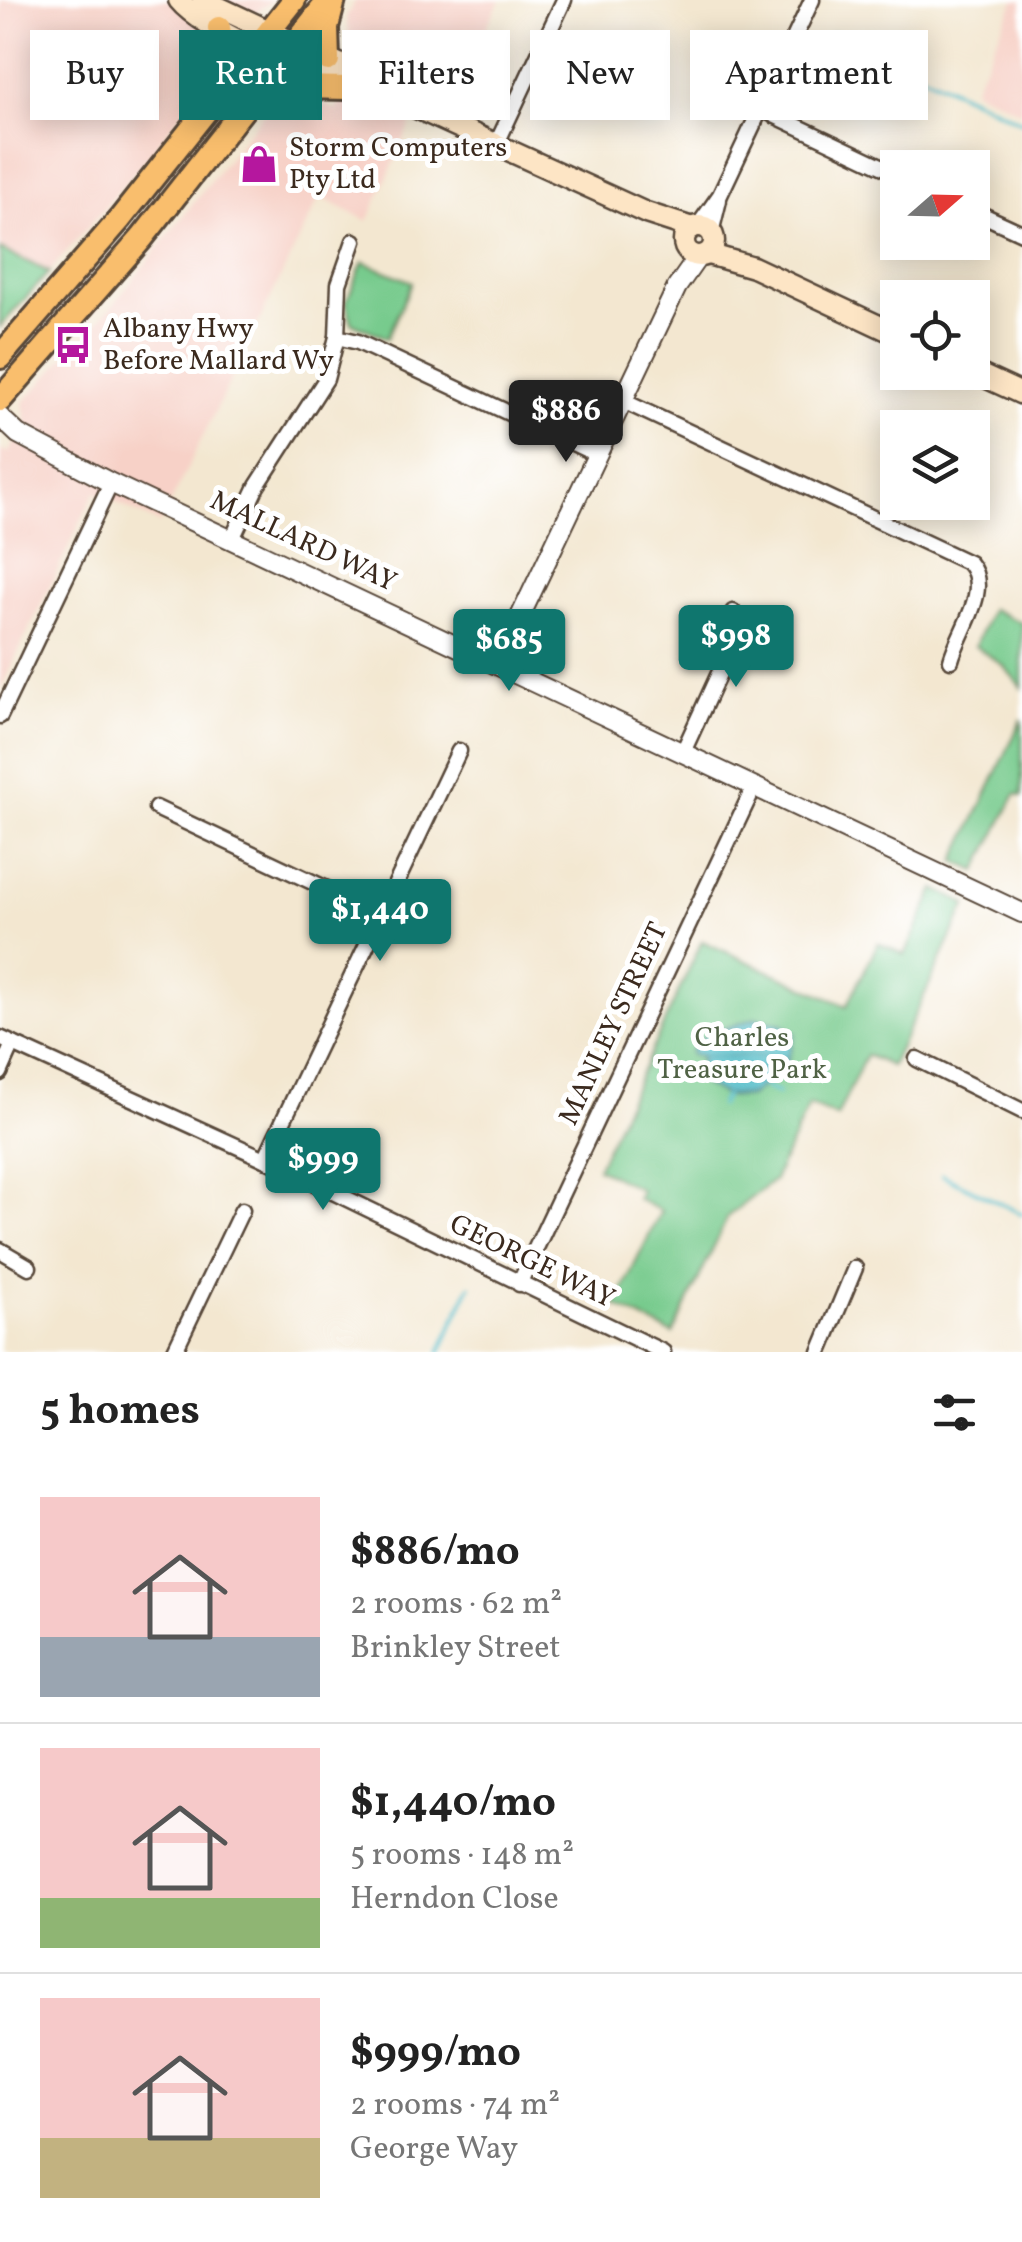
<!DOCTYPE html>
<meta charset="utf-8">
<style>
body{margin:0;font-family:Vollkorn,serif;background:#f2f2f2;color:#222;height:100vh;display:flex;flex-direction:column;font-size:38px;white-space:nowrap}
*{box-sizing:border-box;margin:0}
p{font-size:32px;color:#767676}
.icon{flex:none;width:55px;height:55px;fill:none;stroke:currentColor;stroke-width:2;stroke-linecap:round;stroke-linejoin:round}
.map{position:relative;height:1352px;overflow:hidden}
.sheet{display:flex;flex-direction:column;background:#fff;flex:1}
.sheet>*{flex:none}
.guide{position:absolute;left:30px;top:30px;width:962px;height:90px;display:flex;gap:20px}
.needle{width:65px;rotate:70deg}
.buttons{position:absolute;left:880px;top:150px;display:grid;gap:20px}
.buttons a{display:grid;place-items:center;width:110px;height:110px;border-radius:0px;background:#fff;box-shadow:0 5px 25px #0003;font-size:50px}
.price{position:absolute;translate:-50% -85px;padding:0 22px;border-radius:10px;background:#0f766e;color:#fff;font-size:32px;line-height:65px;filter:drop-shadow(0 2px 5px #0008)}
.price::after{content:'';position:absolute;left:50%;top:60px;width:30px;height:22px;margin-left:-15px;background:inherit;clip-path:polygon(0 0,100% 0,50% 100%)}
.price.selected{background:#222;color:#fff}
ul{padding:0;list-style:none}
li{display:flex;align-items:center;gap:30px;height:250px;padding:0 40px}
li+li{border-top:2px solid #e0e0e0}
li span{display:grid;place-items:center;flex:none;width:280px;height:200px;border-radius:0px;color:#555}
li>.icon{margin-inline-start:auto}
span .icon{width:120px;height:120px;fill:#fffc;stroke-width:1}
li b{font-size:42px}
h2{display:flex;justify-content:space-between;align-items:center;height:120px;padding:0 40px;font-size:42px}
.pill{padding:0 35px;border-radius:0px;background:#fff;box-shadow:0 5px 25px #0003;font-size:35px;line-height:90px}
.pill.selected{background:#0f766e;color:#fff}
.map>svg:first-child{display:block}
</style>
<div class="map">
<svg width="1022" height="1352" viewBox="0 0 1022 1352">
<defs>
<pattern id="water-rules" width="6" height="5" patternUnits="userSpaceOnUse" patternTransform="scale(2.5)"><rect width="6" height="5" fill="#4fbcc8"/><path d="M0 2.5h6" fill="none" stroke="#4399a2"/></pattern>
</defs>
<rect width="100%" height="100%" fill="#fff"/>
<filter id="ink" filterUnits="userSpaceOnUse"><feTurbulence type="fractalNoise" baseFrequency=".01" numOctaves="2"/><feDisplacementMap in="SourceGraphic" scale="20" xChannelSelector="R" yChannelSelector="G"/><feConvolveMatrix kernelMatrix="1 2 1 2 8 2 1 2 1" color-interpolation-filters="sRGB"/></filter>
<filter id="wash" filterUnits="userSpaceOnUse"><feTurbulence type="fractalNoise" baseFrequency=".0048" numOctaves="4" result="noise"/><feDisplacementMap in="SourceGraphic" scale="40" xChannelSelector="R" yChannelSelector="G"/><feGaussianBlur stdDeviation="2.25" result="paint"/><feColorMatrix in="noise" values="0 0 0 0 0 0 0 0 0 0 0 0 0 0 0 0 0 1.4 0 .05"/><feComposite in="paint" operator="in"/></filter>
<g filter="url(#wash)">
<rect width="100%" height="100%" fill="#f3e7d0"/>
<g fill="#f7d1c7">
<polygon points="0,0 273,0 260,9 151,153 49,272 0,249"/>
<polygon points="356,0 500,0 449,104 426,90 368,221 320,197 160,524 95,492 0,690 0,450 9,452 26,422 23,403 114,304 264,113 315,101 337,110 353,55 346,17"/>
<polygon points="1015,0 1022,0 1022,112 973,89"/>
</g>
<g fill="#77cb8d" stroke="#597a56" stroke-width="2.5">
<polygon points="0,249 49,272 0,327"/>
<polygon points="363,262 412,282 387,338 352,323 346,302"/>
<polygon points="991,609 1022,623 1022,688 1004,666 975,646"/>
<polygon points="1022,719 1022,796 1016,794 977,871 955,861"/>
<polygon points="935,889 967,904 891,1066 866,1055 837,1117 809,1105 774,1180 728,1216 673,1334 615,1305 661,1211 637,1199 641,1190 597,1168 702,941 847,1006 878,943 905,955"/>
</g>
<polygon fill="url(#water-rules)" stroke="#457373" stroke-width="2.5" points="756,1018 782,1024 795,1033 786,1066 749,1097 725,1096 702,1083 700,1056 691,1055 691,1050 707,1034"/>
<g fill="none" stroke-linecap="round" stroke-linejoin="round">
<g stroke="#4fbcc8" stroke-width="4">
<polyline points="767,0 775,4"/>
<polyline points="833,33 1022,122"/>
<polyline points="764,1087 778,1093"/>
<polyline points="720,1105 725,1096"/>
<polyline points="942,1175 1022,1214"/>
<polyline points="440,1352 470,1286"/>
</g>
</g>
</g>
<g filter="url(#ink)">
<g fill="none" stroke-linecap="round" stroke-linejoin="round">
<g stroke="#574639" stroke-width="19">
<g id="minor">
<polyline points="761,109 898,174"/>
<polyline points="497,143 564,0"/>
<polyline points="972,210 1022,233"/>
<polyline points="698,226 720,195 812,0"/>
<polyline points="711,233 719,200"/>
<polyline points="337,337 358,342 598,455"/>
<path d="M623 401 969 563C992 590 959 630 951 660"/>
<polyline points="232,539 257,486 326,379 337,337 339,284 354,241"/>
<polyline points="0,716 111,483"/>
<polyline points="683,752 728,654 733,612"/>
<polyline points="156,808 380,914"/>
<polyline points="0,1038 265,1159 663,1352"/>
<polyline points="917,1059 1022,1111"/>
<polyline points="0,1073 13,1044"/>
<polyline points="265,1159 459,751"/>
<polyline points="0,1250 29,1267"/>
<polyline points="519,1284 754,787"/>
<polyline points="174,1352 242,1210"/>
<polyline points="820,1352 855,1268"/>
</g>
</g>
<g stroke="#574639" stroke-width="22">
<g id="tertiary">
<polyline points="0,417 18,434 111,483 1022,913"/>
<polyline points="498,663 677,287 698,257"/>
</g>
</g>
<g stroke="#574639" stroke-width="25">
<g id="secondary">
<path d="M179 0C207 35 349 93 395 100"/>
<polyline points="203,0 369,78 401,101 646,213 692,228"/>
<circle cx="699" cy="241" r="15"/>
<polyline points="708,254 753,267 898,335"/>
<polyline points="972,371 1022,394"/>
</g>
</g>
<g stroke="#574639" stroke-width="28">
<g id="trunk">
<polyline points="328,60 327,27 334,0"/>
<polyline points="254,95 300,87 347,88"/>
<polyline points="213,97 223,50 219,28"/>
<polyline points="0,357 120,219 294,0"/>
<polyline points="0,400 142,238 329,0"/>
</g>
</g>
<use href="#minor" stroke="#fff" stroke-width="14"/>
<use href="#tertiary" stroke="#fff" stroke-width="18"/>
<use href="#secondary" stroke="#fde5c5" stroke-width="20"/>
<use href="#trunk" stroke="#f9be6d" stroke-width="22"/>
</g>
</g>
<defs>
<g id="shop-bare" transform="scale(3)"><path d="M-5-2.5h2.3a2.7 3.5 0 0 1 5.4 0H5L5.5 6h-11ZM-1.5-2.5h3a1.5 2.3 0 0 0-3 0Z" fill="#b5179e" stroke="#fff" stroke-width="2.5" paint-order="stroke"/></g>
<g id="bus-bare" transform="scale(3)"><path d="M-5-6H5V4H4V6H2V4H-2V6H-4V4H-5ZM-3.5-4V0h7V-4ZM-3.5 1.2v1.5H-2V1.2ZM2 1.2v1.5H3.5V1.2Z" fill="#b5179e" stroke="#fff" stroke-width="2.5" paint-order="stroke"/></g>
</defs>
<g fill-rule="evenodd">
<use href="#shop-bare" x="259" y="164"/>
<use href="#bus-bare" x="73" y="345"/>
</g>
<g text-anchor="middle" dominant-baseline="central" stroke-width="10" stroke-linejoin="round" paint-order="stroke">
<g font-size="28" fill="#3b2a1e" stroke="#fff" text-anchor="start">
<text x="289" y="148">Storm Computers<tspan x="289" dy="32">Pty Ltd</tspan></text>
<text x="103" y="329">Albany Hwy<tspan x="103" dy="32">Before Mallard Wy</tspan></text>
</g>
<g font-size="28" fill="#3b2a1e" stroke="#fff">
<text transform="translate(303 542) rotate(25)">MALLARD WAY</text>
<text transform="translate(614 1024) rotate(-65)">MANLEY STREET</text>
<text transform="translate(532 1262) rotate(26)">GEORGE WAY</text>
</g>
<g font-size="28" fill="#506245" stroke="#fff">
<text x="742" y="1038">Charles<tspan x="742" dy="32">Treasure Park</tspan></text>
</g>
</g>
</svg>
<div class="buttons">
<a><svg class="needle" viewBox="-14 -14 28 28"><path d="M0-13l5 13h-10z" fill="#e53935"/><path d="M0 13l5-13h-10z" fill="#767676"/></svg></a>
<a><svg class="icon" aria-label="locate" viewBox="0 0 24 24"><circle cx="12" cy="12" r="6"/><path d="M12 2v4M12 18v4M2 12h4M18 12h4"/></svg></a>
<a><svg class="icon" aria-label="layers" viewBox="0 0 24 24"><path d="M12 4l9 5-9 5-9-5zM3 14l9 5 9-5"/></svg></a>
</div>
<b class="price selected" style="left:566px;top:465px">$886</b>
<b class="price" style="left:736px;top:690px">$998</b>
<b class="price" style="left:509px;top:694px">$685</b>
<b class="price" style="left:380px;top:964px">$1,440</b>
<b class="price" style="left:323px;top:1213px">$999</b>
<div class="guide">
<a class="pill">Buy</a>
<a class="pill selected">Rent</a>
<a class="pill">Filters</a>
<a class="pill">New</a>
<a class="pill">Apartment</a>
</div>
</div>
<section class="sheet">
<h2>5 homes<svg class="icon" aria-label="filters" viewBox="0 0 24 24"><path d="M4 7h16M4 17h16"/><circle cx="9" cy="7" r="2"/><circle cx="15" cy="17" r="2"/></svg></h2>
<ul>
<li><span style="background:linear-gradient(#f6c9c9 70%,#9aa5b1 0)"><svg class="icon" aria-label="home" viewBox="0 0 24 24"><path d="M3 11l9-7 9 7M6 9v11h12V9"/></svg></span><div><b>$886/mo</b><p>2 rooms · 62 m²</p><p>Brinkley Street</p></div></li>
<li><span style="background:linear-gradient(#f6c9c9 75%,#8fb573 0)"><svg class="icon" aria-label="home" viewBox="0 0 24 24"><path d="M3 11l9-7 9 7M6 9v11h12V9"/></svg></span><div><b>$1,440/mo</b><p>5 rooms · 148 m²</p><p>Herndon Close</p></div></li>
<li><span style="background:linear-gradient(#f6c9c9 70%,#c2b280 0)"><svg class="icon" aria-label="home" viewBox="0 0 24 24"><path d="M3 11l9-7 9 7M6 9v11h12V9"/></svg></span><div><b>$999/mo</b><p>2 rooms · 74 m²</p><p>George Way</p></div></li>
</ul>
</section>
